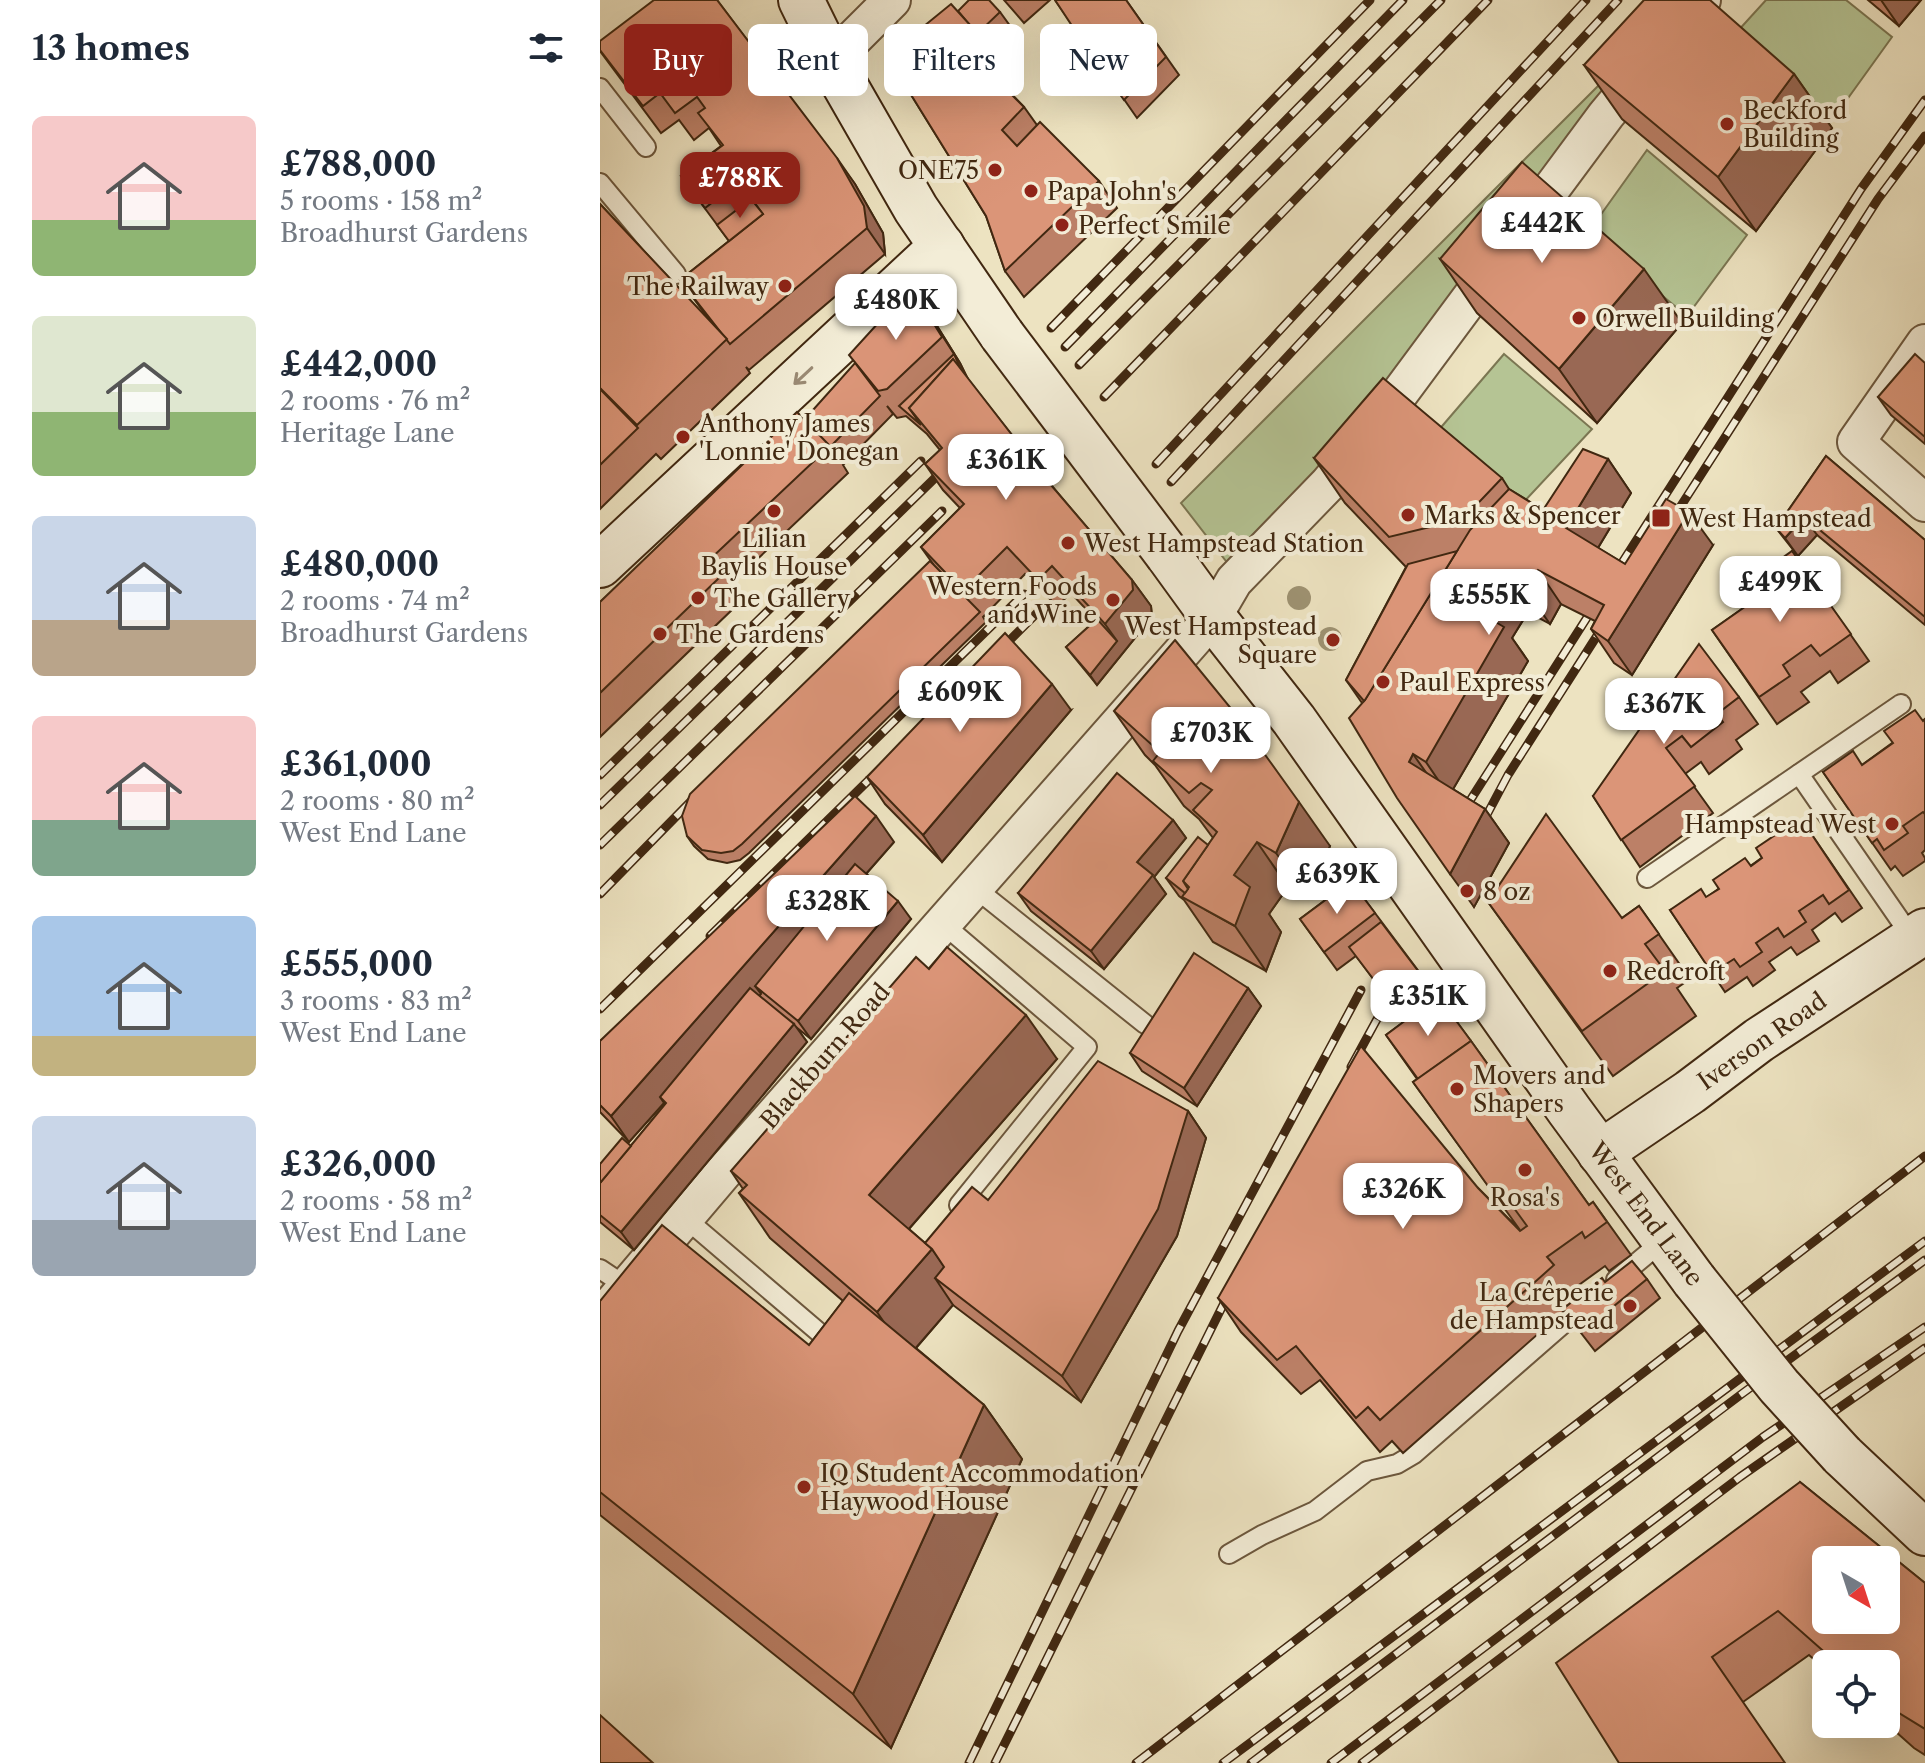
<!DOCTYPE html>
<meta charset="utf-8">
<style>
body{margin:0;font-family:"Libre Caslon Text",serif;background:#f6f6f7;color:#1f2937;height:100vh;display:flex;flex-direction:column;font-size:30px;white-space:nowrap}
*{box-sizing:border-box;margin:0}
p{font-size:26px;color:#747a83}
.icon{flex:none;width:44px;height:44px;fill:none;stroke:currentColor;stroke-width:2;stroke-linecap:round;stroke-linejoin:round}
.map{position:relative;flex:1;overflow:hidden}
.sheet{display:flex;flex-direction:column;background:#fff;width:600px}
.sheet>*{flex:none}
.hud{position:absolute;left:24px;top:24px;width:760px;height:72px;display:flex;gap:16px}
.needle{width:52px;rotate:141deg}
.tools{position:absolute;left:1212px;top:1546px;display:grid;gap:16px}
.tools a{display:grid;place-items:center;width:88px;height:88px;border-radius:12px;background:#fff;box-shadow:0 8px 32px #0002;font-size:40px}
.price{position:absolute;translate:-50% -68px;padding:0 18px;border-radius:16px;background:#fff;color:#222;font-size:26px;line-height:52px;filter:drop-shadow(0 2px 4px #0008)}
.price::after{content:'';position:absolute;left:50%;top:48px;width:24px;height:18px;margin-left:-12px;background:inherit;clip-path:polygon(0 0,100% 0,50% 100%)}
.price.selected{background:#8f2418;color:#fff}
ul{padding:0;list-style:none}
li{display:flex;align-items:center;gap:24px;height:200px;padding:0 32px}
li span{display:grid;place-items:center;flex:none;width:224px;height:160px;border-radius:12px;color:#555}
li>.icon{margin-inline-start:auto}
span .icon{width:96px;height:96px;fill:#fffc;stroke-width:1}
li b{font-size:34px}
h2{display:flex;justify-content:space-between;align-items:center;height:96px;padding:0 32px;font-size:34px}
.pill{padding:0 28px;border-radius:12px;background:#fff;box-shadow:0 8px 32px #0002;font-size:28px;line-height:72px}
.pill.selected{background:#8f2418;color:#fff}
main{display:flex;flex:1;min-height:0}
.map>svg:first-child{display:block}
</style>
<main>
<section class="sheet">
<h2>13 homes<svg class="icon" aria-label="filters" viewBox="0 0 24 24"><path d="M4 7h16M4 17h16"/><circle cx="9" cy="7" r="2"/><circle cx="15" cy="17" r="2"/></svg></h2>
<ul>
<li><span style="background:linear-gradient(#f6c9c9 65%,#8fb573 0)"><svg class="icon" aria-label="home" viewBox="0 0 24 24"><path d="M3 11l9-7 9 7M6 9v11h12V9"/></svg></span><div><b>£788,000</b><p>5 rooms · 158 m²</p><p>Broadhurst Gardens</p></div></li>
<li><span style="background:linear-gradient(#dfe7d0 60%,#8fb573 0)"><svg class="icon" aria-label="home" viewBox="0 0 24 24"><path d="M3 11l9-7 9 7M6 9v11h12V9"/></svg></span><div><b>£442,000</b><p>2 rooms · 76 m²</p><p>Heritage Lane</p></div></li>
<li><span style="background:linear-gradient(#c9d6e8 65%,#b9a48a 0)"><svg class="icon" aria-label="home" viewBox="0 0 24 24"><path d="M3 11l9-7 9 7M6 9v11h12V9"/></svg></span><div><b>£480,000</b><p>2 rooms · 74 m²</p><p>Broadhurst Gardens</p></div></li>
<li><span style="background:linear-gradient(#f6c9c9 65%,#7fa58c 0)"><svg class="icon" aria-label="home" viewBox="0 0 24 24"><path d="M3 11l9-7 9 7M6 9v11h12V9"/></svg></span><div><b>£361,000</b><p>2 rooms · 80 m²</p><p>West End Lane</p></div></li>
<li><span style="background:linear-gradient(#a9c7e8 75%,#c2b280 0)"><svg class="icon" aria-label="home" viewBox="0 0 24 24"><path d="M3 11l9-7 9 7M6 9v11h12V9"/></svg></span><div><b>£555,000</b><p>3 rooms · 83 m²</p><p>West End Lane</p></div></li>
<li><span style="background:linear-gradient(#c9d6e8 65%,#9aa5b1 0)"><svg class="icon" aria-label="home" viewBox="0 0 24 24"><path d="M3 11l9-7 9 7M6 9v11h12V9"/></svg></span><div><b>£326,000</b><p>2 rooms · 58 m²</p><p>West End Lane</p></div></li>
</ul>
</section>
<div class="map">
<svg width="1325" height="1763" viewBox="0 0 1325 1763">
<rect width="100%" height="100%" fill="#ede3c1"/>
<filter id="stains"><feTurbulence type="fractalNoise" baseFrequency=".0025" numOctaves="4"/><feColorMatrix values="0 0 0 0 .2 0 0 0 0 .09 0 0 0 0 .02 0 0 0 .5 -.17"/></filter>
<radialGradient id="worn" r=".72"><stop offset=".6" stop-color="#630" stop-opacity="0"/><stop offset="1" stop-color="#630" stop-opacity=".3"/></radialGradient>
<g fill="#b5c494" stroke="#7b7652" stroke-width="2">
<polygon points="1166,0 1246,0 1292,37 1233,119 1136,33"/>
<polygon points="1030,54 886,255 719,469 629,565 581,503"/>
<polygon points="1047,150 1147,235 1087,316 987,234"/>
<polygon points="904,354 992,429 921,505 837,432"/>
</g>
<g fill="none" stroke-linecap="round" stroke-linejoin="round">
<g stroke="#6c573d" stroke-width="22">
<g id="lane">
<polyline points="0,88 46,147"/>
<polyline points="0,183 76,274"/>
<polyline points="1199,774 1313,939"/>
<polyline points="1047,878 1301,704"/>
<polyline points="375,888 545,1024"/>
<polyline points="342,923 487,1047 359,1205"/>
<polyline points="85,1218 235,1346"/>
<polyline points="0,1269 27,1287"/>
<polyline points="1016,1280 1052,1250 1060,1234"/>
<polyline points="629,1554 662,1535 715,1511 767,1471 797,1464 814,1454 986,1304"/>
</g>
</g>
<g stroke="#6c573d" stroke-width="40">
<g id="street">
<polyline points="231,61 292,0"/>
<polyline points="1325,343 1256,442 1325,503"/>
<polyline points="0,1318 123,1173 613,617 634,581 728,484 768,436 1006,115 1102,0"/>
</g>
</g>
<g stroke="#412811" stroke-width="48">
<g id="secondary">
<polyline points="201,0 231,61 316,209 402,335"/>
<polyline points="568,555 613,617 694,720 969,1110 1094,1280"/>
<polyline points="0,565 342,246"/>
<polyline points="1000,1153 1090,1092 1159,1040 1325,931"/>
<polyline points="1242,1455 1325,1533"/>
</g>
</g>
<use href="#lane" stroke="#f3edd7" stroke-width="18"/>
<use href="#street" stroke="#f3edd7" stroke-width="36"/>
<use href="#secondary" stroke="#f3edd7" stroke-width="44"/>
<g stroke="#412811" stroke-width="9">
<g id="rail">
<polyline points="451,328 770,0"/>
<polyline points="465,347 803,0"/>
<polyline points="479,365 841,0"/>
<polyline points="504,397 888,0"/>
<polyline points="556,464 986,0"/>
<polyline points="571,482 1018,0"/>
<polyline points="1068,526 1278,199 1325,136"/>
<polyline points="395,655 440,610"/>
<polyline points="0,775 321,461"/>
<polyline points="0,805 337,476"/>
<polyline points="864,810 1261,189 1325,100"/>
<polyline points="883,822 908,775 1009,617"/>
<polyline points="0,845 342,511"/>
<polyline points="0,894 101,791"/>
<polyline points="110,936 284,765"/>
<polyline points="0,1009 424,594"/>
<polyline points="751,1067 782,1010"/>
<polyline points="369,1763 578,1331 761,990"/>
<polyline points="395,1763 633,1285"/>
<polyline points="536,1763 1325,1156"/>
<polyline points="623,1763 1325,1241"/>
<polyline points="651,1763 1143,1393 1325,1260"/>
<polyline points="731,1763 1163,1437 1325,1327"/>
<polyline points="762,1763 1140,1477 1325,1348"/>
</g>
</g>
<use href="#rail" stroke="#f3edd7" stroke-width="6" stroke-dasharray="18" stroke-linecap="butt"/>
<g stroke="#412811" stroke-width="48" stroke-linecap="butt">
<g id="secondary-bridge">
<polyline points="402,335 568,555"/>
<polyline points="1094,1280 1179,1386 1242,1455"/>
</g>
</g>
<use href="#secondary-bridge" stroke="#f3edd7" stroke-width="44"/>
</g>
<g fill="#9e9272">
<circle cx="699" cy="598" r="12"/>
<circle cx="730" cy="639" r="12"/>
</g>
<g fill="#bc8067" stroke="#412811" stroke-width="2" fill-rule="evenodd">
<path d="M117 0 255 184 283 233 285 254 149 370 146 367 150 373 61 459 56 454 0 509V204L113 325 80 280 129 241 81 176 121 146 109 128 94 140 79 120 61 133 0 51ZM105 54 107 58 86 73 83 69Z"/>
<polygon points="404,0 450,0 424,23"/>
<polygon points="455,0 526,0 579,75 537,118"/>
<polygon points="1268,0 1321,0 1299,26"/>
<polygon points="358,11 400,12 413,30 387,55 402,77 398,80 424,107 437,125 499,181 517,208 424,297 405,271 386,216 292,64"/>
<polygon points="984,65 1194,74 1232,128 1156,231 1022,119"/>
<polygon points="840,259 1082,323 997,423 877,313"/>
<polygon points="329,313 360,363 368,379 451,485 532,580 551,606 552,617 497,685 466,647 496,620 471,593 457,606 425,574 383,617 386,622 149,853 140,860 127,863 108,859 94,846 87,836 333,564 321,547 360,508 343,490 325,464 340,450 327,434 306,416 297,418 287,406 293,414 243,465 248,473 127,588 138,604 0,737 0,602 204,420"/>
<polygon points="1325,363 1325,444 1291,415 1278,397"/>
<polygon points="1226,456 1325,540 1325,625 1217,535 1198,556 1176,528"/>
<polygon points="714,458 902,478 909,489 943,510 1008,459 1031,493 998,548 1025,564 1113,545 1032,675 1014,663 991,629 995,621 961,604 950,624 928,612 912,638 928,661 853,789 885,809 909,843 874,907 762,703 746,680 806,567 745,503"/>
<polygon points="1192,551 1269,661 1238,683 1230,671 1201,692 1209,702 1177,724 1112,630 1156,599"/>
<polygon points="1139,697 1158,724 1136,740 1142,749 1109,774 1101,762 1085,774 1113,813 1040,867 993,796"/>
<polygon points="471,710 342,862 285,804 267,777"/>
<polygon points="514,711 730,846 708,898 688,887 669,914 681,932 666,971 613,942 584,900 579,896 566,878 608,845 613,838 599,819 584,806 555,765 545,755"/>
<polygon points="1325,719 1325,850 1322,853 1325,858 1325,861 1303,876 1295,866 1291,870 1223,772 1262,765"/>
<polygon points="573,820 586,838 554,877 566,894 504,969 431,911 418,893"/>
<polygon points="1206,826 1262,908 1242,922 1235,913 1212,930 1219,941 1197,955 1191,947 1169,962 1175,970 1153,986 1147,977 1125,992 1070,910 1107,897"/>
<polygon points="294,842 266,874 311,919 211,1039 196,1027 207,1042 34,1250 0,1222 0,1164 31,1146 65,1105 64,1103 29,1142 0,1112 0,1041"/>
<polygon points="751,881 871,1041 989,1205 993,1202 1031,1255 1009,1271 1005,1266 972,1290 977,1298 1005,1282 1047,1279 1060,1298 995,1351 964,1311 803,1453 792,1441 780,1452 720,1380 701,1394 641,1332 618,1298 878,1188 920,1230 813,1082 817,1079 786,1035 805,1021 756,956 737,970 700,919"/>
<polygon points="888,902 1022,918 1039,906 1090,979 1077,988 1096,1016 1013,1076"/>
<polygon points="329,969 457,1059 309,1229 325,1243 388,1200 588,1111 606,1138 577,1236 481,1402 353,1305 316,1348 384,1405 422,1459 291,1748 0,1515 0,1301 209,1345 243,1301 170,1238 139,1193 143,1189 131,1171"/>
<polygon points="648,988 661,1006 597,1106 542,1071 530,1053"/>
<polygon points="1200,1482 1325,1583 1325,1755 1314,1748 1286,1723 1286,1664 1226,1664 1226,1670 1209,1655 1143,1702 1019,1763"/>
</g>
<g fill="#996854" stroke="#412811" stroke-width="2">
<polygon points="1281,0 1321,0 1299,26"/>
<polygon points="1194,74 1232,128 1156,231 1118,177"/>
<polygon points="237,158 255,184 283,233 285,254 267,228"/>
<polygon points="1044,269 1082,323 997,423 959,369"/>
<polygon points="311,287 329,313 360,363 371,386 329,432 354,354"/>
<polygon points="1008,459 1031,493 990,561 966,528"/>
<polygon points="1089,512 1113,545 1032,675 1008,641"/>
<polygon points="1204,517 1217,535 1198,556 1185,538"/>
<polygon points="938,570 961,604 950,624 926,590"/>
<polygon points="904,578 928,612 912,638 928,661 849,796 826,762 882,614"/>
<polygon points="532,580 551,606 552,617 497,685 490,675 517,641 505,624"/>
<polygon points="452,684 471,710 342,862 323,835"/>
<polygon points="813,754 837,788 809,762"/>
<polygon points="699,802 730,846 708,898 676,853"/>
<polygon points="885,809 909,843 874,907 850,874"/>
<polygon points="276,816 294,842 162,992 155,986 161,994 65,1102 60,1097 64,1103 29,1142 11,1116"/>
<polygon points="573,820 586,838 554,877 566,894 504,969 491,951 537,862"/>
<polygon points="657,842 688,887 669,914 681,932 666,971 635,926 606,910"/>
<polygon points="298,901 311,919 211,1039 198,1021"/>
<polygon points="648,988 661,1006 597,1106 584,1088"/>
<polygon points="426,1015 457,1059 300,1239 269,1195"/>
<polygon points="194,1024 207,1042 34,1250 21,1232"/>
<polygon points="588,1111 606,1138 577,1236 481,1402 462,1376"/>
<polygon points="332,1249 363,1293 335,1278 353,1305 308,1357 277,1312"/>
<polygon points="384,1405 422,1459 291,1748 253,1694"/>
</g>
<g fill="#db9578" stroke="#412811" stroke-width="2" fill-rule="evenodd">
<path d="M54 0H117L237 158 264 206 267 228 130 344 80 280 163 214 139 182 105 208 81 176 123 145 98 113 105 108 97 97 75 113 60 93 43 106 0 50V41ZM86 27 108 57 86 73 64 44Z"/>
<polygon points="369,0 389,0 400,12 377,34 358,11"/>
<polygon points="455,0 526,0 566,57 524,100 501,68 512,59 499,42 488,50"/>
<polygon points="1044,0 1110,0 1194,74 1118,177 984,65"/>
<polygon points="351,4 371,26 365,32 384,50 363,68 371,76 366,81 375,90 392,75 424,107 402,130 417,146 440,122 499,181 405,271 386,216 292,64 291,53"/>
<polygon points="922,162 1044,269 959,369 840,259"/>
<polygon points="151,199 163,214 129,241 117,225"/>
<polygon points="0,204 127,339 37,425 0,388"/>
<polygon points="311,287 342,337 287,389 278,391 249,355"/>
<polygon points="354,354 362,372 353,359 309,408 321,425 299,406"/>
<polygon points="1315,354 1325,363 1325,437 1278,397"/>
<polygon points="353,359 451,485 532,580 533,590 505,624 452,566 438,580 407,547 363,591 321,547 364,504 325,464 342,448 309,408"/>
<polygon points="255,363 280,396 230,447 204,420"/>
<polygon points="783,378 902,478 863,519 789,537 714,458"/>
<polygon points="0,389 38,428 0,465"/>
<polygon points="197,412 230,446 106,563 120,577 0,693 0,602"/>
<polygon points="983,449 1008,459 966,528 1025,564 1066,499 1089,512 1008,641 991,629 1004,605 938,570 926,590 904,578 882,614 904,627 826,762 813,754 809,762 885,809 850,874 797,798 749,718 765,700 870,530 909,489 943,510"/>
<polygon points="1226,456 1325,540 1325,617 1204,517 1185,538 1176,528"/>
<polygon points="857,551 765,700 764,701 746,680 808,564"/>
<polygon points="1192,551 1251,634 1220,656 1211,645 1183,665 1190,676 1159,697 1112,630 1156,599 1146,584"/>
<polygon points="330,561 380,612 142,844 133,851 121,853 102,850 87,836 82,816 90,794"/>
<polygon points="497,619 517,641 490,675 466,647"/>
<polygon points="405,633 452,684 323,835 267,777"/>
<polygon points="575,640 638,717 699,802 676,853 657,842 634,875 650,887 635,926 582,897 589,887 583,881 617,832 593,810 612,790 601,783 589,793 553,761 560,752 514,711"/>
<polygon points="1099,644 1139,697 1117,714 1123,722 1091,747 1082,736 1066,748 1095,786 1021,840 993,796"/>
<polygon points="1315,710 1323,721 1325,719 1325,814 1323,812 1303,826 1308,833 1284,850 1277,839 1272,843 1223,772 1253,751 1262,765 1293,743 1284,731"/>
<polygon points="517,773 573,820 537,862 553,875 491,951 418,893"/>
<polygon points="255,796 276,816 11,1116 0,1105 0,1041"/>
<polygon points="946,814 1022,918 1039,906 1059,934 1045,944 1065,971 982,1031 888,902"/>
<polygon points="1190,825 1195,833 1206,826 1249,890 1229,904 1223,895 1199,911 1206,922 1184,937 1178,928 1156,943 1162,952 1140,967 1134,959 1112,973 1070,910 1101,889 1106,897 1119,889 1113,880 1145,858 1151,866 1162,858 1156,848"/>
<polygon points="598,837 608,845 583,881 588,889 585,893 566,878"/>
<polygon points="255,864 298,901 198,1021 155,986"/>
<polygon points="751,881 775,913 724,952 700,919"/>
<polygon points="781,922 837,996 805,1021 749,947"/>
<polygon points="347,947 426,1015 269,1195 332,1249 277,1312 139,1193 147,1185 131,1171 316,957 329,969"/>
<polygon points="594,953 648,988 584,1088 530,1053"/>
<polygon points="150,988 194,1024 21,1232 0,1215 0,1183 66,1103 60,1097"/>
<polygon points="838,996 871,1041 818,1079 786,1035"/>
<polygon points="871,1041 989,1205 993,1202 1007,1222 985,1238 982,1232 947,1257 954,1265 780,1420 768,1407 756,1418 696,1346 677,1360 618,1298 761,1046 878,1188 920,1231 927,1226 903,1193 896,1197 813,1082"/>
<polygon points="498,1061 588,1111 558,1209 462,1376 335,1278 344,1267 332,1249 325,1243 372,1187 388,1200"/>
<polygon points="22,1138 31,1146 0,1183 0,1164"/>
<polygon points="62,1225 209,1345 249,1293 384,1405 253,1694 0,1492 0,1301"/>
<polygon points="1032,1261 1047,1279 982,1332 963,1309 1002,1278 1005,1282"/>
<path d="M1200 1482 1325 1583V1729L1286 1705V1664H1238L1178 1611 1112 1657 1185 1763H1019L956 1663ZM1226 1560H1286V1620H1226Z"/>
<polygon points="0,1715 53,1763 0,1763"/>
</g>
<defs><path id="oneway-shaft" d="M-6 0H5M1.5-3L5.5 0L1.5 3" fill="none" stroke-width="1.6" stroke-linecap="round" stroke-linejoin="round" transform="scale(2)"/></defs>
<use stroke="#9a8a74" href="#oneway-shaft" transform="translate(203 376) rotate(137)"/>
<g fill="#8f2418" stroke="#f3edd7" stroke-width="3">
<circle cx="1127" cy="124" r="8"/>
<circle cx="395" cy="170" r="8"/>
<circle cx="431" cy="191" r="8"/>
<circle cx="462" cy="225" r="8"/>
<circle cx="185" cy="286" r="8"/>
<circle cx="979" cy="318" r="8"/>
<circle cx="83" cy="437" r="8"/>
<circle cx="174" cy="511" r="8"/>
<circle cx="808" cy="515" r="8"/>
<rect x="1051" y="508" width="20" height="20" rx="4"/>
<circle cx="468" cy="543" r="8"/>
<circle cx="98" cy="598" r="8"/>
<circle cx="513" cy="600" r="8"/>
<circle cx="60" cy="634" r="8"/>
<circle cx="733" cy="640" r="8"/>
<circle cx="783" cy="682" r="8"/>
<circle cx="1292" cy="824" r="8"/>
<circle cx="867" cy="891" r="8"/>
<circle cx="1010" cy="971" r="8"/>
<circle cx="857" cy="1089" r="8"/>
<circle cx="925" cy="1170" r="8"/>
<circle cx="1030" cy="1306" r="8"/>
<circle cx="204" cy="1487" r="8"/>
</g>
<g text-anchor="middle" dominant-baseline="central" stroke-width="8" stroke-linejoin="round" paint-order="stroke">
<g font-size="24" fill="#412811" stroke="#f3edd7" text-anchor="start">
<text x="1143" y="110">Beckford<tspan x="1143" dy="28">Building</tspan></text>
<text x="379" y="170" text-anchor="end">ONE75</text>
<text x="447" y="191">Papa John's</text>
<text x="478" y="225">Perfect Smile</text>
<text x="169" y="286" text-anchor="end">The Railway</text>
<text x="995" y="318">Orwell Building</text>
<text x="99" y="423">Anthony James<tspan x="99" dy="28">'Lonnie' Donegan</tspan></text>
<text x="824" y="515">Marks &amp; Spencer</text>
<text x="1079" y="518">West Hampstead</text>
<text x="174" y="538" text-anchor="middle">Lilian<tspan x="174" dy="28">Baylis House</tspan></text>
<text x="484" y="543">West Hampstead Station</text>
<text x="497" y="586" text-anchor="end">Western Foods<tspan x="497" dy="28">and Wine</tspan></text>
<text x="114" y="598">The Gallery</text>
<text x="717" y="626" text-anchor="end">West Hampstead<tspan x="717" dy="28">Square</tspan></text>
<text x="76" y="634">The Gardens</text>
<text x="799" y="682">Paul Express</text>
<text x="1276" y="824" text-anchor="end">Hampstead West</text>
<text x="883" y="891">8 oz</text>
<text x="1026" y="971">Redcroft</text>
<text x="873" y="1075">Movers and<tspan x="873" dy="28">Shapers</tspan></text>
<text x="925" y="1197" text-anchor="middle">Rosa's</text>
<text x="1014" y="1292" text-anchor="end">La Crêperie<tspan x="1014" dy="28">de Hampstead</tspan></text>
<text x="220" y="1473">IQ Student Accommodation<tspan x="220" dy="28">Haywood House</tspan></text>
</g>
<g font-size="24" fill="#412811" stroke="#f3edd7">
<text transform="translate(1162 1041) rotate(-35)">Iverson Road</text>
<text transform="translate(225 1056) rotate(-49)">Blackburn Road</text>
<text transform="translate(1046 1214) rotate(53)">West End Lane</text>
</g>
</g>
<rect width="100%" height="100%" filter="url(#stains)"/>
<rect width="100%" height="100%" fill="url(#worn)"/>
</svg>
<div class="tools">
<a><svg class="needle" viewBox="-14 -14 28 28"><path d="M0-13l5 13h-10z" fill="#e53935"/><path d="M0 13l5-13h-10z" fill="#747a83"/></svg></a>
<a><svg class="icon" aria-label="locate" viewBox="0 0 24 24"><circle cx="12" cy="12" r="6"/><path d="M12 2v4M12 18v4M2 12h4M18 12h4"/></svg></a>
</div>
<b class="price selected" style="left:140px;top:220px">£788K</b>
<b class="price" style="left:942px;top:265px">£442K</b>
<b class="price" style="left:296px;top:342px">£480K</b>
<b class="price" style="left:406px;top:502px">£361K</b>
<b class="price" style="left:1180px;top:624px">£499K</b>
<b class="price" style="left:889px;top:637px">£555K</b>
<b class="price" style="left:360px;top:734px">£609K</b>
<b class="price" style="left:1064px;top:746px">£367K</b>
<b class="price" style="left:611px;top:775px">£703K</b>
<b class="price" style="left:737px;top:916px">£639K</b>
<b class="price" style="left:227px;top:943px">£328K</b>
<b class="price" style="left:828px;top:1038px">£351K</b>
<b class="price" style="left:803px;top:1231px">£326K</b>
<div class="hud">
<a class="pill selected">Buy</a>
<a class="pill">Rent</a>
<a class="pill">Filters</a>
<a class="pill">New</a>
</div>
</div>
</main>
